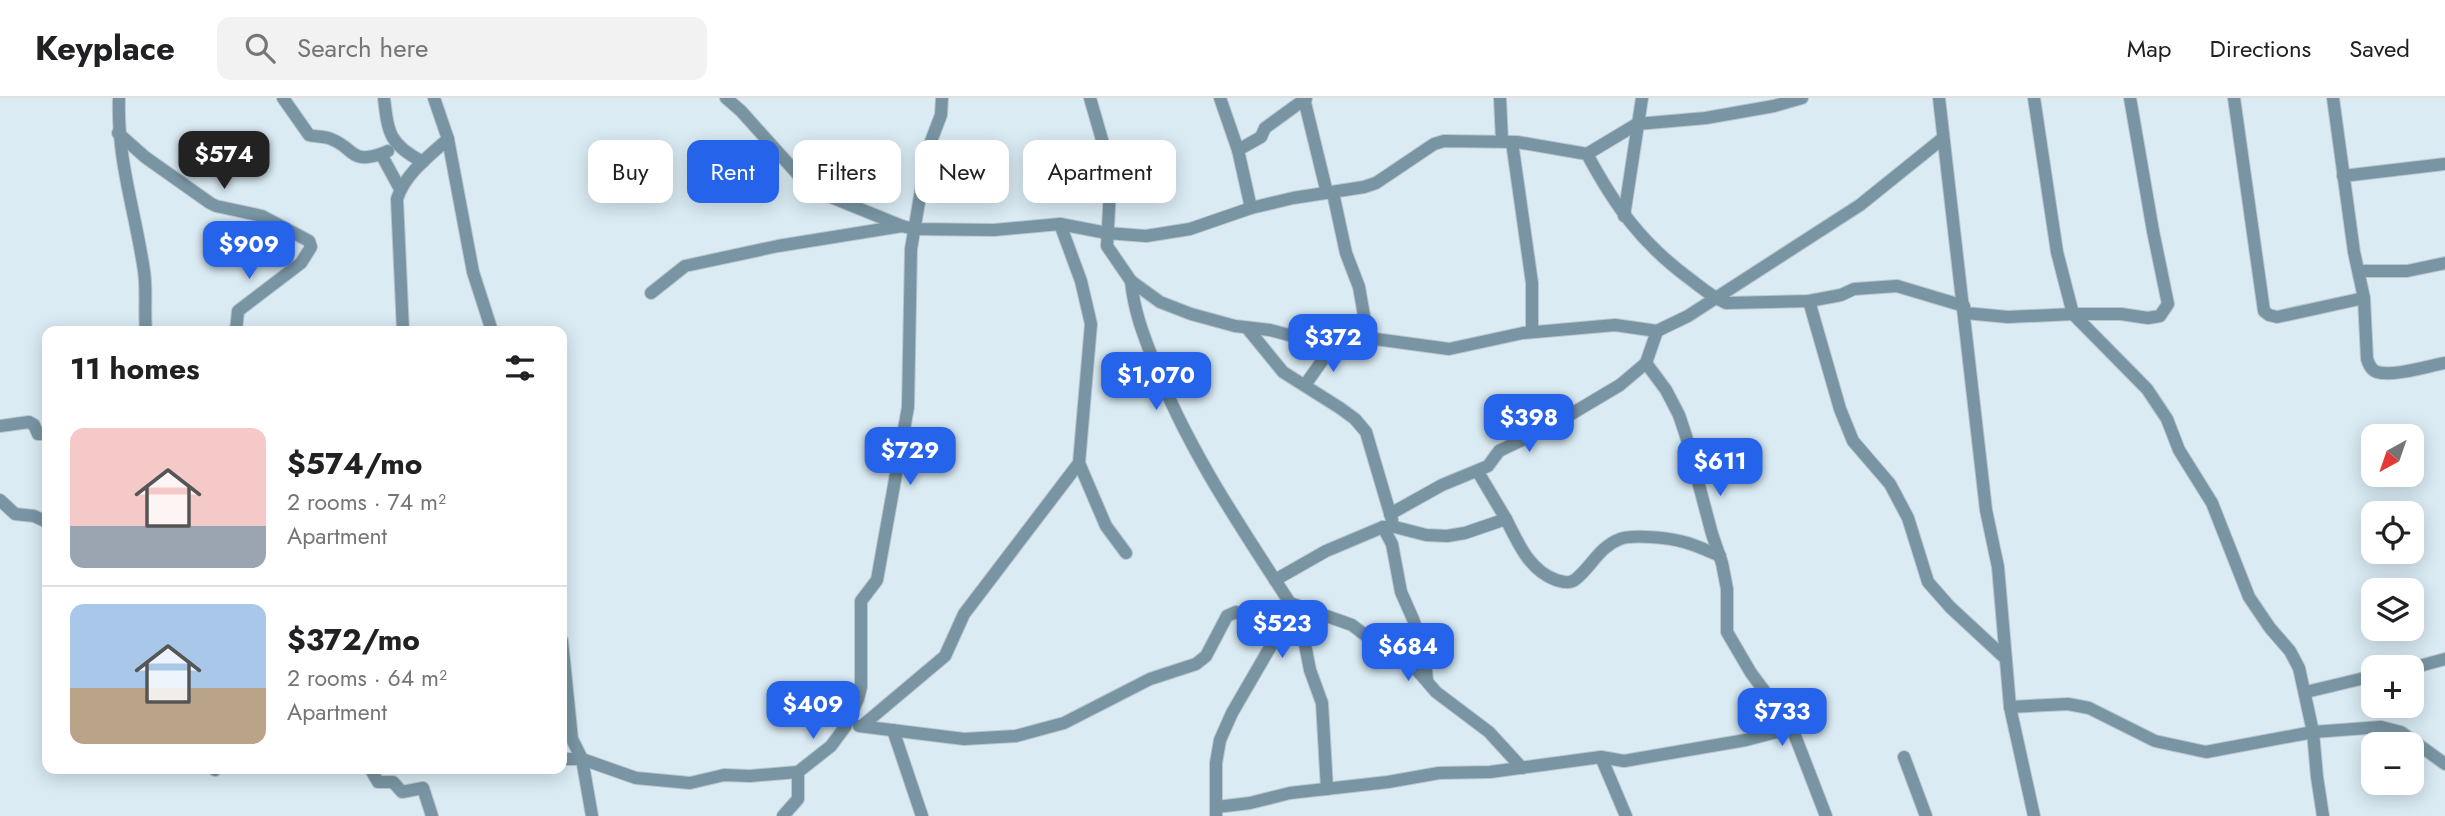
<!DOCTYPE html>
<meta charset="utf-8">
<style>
body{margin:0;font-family:Jost,sans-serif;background:#f2f2f2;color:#202124;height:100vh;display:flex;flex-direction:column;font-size:26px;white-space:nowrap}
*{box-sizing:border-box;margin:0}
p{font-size:23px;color:#757577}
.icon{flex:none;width:38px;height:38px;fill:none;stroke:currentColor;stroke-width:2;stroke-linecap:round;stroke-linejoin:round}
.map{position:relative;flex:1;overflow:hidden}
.side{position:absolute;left:42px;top:228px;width:525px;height:448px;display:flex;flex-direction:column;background:#fff;border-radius:14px;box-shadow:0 4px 18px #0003}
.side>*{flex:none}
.hud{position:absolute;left:588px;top:42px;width:665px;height:63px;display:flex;gap:14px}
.needle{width:46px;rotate:220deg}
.buttons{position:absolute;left:2361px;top:326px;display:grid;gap:14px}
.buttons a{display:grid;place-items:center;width:63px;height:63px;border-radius:14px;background:#fff;box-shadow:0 4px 18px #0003;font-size:35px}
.price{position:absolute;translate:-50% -60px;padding:0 16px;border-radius:14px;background:#2563eb;color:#fff;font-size:23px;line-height:46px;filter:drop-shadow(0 2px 4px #0008)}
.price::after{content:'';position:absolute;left:50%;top:42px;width:21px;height:16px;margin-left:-10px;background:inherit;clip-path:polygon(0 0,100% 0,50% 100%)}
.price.selected{background:#222;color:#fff}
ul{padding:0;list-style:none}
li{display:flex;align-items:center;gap:21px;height:175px;padding:0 28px}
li+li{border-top:2px solid #e0e0e0}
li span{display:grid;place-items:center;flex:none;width:196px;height:140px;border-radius:14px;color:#555}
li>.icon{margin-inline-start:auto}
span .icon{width:84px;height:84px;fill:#fffc;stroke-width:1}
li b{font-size:30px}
h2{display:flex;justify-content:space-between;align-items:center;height:84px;padding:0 28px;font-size:30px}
.tag{padding:0 24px;border-radius:14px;background:#fff;box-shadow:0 4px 18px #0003;font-size:24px;line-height:63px}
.tag.selected{background:#2563eb;color:#fff}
header{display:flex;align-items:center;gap:42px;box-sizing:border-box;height:98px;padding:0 35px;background:#fff;border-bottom:2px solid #e0e0e0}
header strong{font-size:33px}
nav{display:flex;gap:38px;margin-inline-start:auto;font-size:24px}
.search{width:490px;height:63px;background:#f2f2f2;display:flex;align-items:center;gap:18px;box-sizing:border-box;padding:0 24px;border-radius:14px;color:#757577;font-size:26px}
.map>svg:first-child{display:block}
</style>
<header>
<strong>Keyplace</strong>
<div class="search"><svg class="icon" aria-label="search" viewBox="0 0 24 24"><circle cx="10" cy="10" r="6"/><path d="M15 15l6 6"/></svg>Search here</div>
<nav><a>Map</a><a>Directions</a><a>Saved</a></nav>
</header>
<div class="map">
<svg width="2445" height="718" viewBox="0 0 2445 718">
<rect width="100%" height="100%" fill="#daebf4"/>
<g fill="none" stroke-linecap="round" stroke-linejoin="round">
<g stroke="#b8c7cf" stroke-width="14">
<g id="minor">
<path d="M119 0C117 64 135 111 144 173 147 192 144 213 146 233"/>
<path d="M283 0 309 37C316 39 325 38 331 41 355 50 349 66 381 56"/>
<path d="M384 0C388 36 390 47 423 64"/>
<polyline points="434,0 448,41 473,174 492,233"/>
<path d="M726 0 741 13 811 91 902 128 914 131 994 132 1060 126 1107 135 1146 138 1190 131 1251 110 1293 100 1364 89 1376 85 1434 46 1444 43 1517 44 1587 56C1615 108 1641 145 1690 181 1702 190 1712 199 1726 205L1809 203 1841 197 1854 191 1897 188 1964 208"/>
<polyline points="1090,0 1111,73 1107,148 1131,183 1160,204 1191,216 1235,228 1270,232 1323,246 1368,240 1449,251 1523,235 1615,227 1657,233 1688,218 1860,107 1942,41"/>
<polyline points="1220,0 1238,52 1251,110"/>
<polyline points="1306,0 1305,5 1327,95"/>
<polyline points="1500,0 1502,43"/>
<polyline points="1939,0 1986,412 1998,469 2010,609 2034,718"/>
<polyline points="2034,0 2057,154 2073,216 2121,216 2148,220 2160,218 2168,206 2153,133 2130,0"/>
<polyline points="2234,0 2264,213 2269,217 2277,219 2364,200"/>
<path d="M2333 0 2354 154 2364 200 2367 261C2369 267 2371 272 2377 274 2393 279 2428 268 2445 265"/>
<polyline points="118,35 145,59 210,105 216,108 262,118 309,143 311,149 301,165 238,213 236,233"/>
<polyline points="1512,44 1532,185 1532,234"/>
<polyline points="1238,52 1261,39 1265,30 1305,1"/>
<polyline points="388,53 381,56 400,91"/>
<polyline points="1587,56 1637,26 1706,20 1774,8 1802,0"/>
<polyline points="2343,78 2445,66"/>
<polyline points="1333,95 1346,155 1359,189 1368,240"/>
<polyline points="1624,118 1642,0"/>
<polyline points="2359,173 2407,173 2445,165"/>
<path d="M1131 183C1134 213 1143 236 1154 264 1187 350 1240 428 1290 505L1279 534 1232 615 1220 642 1216 665V718"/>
<polyline points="651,195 685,168 778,148 902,128"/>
<polyline points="1809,203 1840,311 1853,343 1890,386 1908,420 1928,484 1950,509 2005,560"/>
<polyline points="1965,215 2008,219 2073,216 2147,291 2167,321 2179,352 2212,405 2249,499 2270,530 2290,553 2299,570 2313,634 2381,629 2401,634 2445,666"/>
<polyline points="1247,230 1283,274 1340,310 1355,321 1366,334 1392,422"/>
<path d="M403 233 397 101C405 76 429 58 448 41"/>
<polyline points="1657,233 1646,265 1666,292 1679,317 1686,338 1712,436 1722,465 1727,491 1727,534 1751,575 1792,630 1826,718"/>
<polyline points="1305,287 1334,246"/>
<polyline points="0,328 29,324 34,327 38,336 47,336"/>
<polyline points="1079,365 1106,428 1126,455"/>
<polyline points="1478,374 1506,421"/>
<polyline points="0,402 15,416 34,418 47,424"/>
<polyline points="1390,416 1442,387 1488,368 1499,353 1551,328 1620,287 1646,265"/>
<polyline points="1383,429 1392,446 1401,494 1413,521 1424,552 1427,582"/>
<path d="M1275 482 1326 453 1383 429H1395L1426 437 1447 438 1465 435 1506 421C1518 445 1529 472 1556 482 1563 484 1570 486 1576 481 1592 468 1599 449 1620 441 1633 436 1670 440 1684 444 1696 447 1708 453 1720 458"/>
<polyline points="1290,505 1352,527 1382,550 1410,564 1436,594 1489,634 1522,670"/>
<polyline points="1290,505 1300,521 1310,572 1322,605 1327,691"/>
<polyline points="562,543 572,641 582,661 592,718"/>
<polyline points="2412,570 2445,561"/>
<polyline points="2306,594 2373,578"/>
<polyline points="2010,609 2068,606 2089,610 2155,643 2206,654 2313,634 2317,679 2323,718"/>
<polyline points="863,627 945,558 964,516 1079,365 1091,226 1081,183 1060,126"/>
<polyline points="859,628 964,641 1016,638 1064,625 1150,581 1196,566 1206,558 1227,518 1236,514 1247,520 1282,525"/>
<polyline points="893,632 922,718"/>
<polyline points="1601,659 1626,718"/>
<polyline points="1904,659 1926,718"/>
<polyline points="562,661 582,661 636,680 690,685 724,677 750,678 798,674 831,648 845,629 858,601 861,589 861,503 877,482 908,309 911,151 928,51 941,17 942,0"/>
<polyline points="370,670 378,684 393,684 402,694 423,690 432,718"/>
<polyline points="215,672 216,670"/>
<polyline points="1217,709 1250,705 1290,695 1388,684 1439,675 1490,674 1601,659 1624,663 1746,642 1792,630"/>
<polyline points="783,718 798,701 798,674"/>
</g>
</g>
<use href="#minor" stroke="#7995a3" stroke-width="12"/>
</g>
</svg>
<div class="buttons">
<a><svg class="needle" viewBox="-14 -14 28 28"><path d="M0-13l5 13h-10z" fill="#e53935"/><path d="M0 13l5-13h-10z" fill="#757577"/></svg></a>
<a><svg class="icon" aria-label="locate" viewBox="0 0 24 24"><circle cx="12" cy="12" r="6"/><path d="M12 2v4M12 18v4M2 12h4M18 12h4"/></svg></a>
<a><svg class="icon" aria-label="layers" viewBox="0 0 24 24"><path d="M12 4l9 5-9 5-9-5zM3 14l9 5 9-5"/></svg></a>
<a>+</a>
<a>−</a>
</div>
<b class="price selected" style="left:224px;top:93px">$574</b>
<b class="price" style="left:249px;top:183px">$909</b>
<b class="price" style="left:1333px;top:276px">$372</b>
<b class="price" style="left:1156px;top:314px">$1,070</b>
<b class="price" style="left:1529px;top:356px">$398</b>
<b class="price" style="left:910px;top:389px">$729</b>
<b class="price" style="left:1720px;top:400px">$611</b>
<b class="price" style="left:1282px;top:562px">$523</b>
<b class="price" style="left:1408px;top:585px">$684</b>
<b class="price" style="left:813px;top:643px">$409</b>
<b class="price" style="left:1782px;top:650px">$733</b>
<div class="hud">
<a class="tag">Buy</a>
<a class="tag selected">Rent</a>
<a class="tag">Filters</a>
<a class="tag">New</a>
<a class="tag">Apartment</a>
</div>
<section class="side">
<h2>11 homes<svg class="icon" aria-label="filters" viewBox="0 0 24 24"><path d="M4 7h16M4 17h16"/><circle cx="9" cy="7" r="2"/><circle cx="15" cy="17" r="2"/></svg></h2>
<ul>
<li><span style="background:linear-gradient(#f6c9c9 70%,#9aa5b1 0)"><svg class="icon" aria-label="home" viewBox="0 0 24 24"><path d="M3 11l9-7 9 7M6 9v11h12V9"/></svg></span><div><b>$574/mo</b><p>2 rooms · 74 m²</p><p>Apartment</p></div></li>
<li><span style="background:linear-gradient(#a9c7e8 60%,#b9a48a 0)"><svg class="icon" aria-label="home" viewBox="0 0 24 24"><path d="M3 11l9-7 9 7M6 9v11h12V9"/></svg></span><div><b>$372/mo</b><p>2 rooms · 64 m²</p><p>Apartment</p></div></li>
</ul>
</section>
</div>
